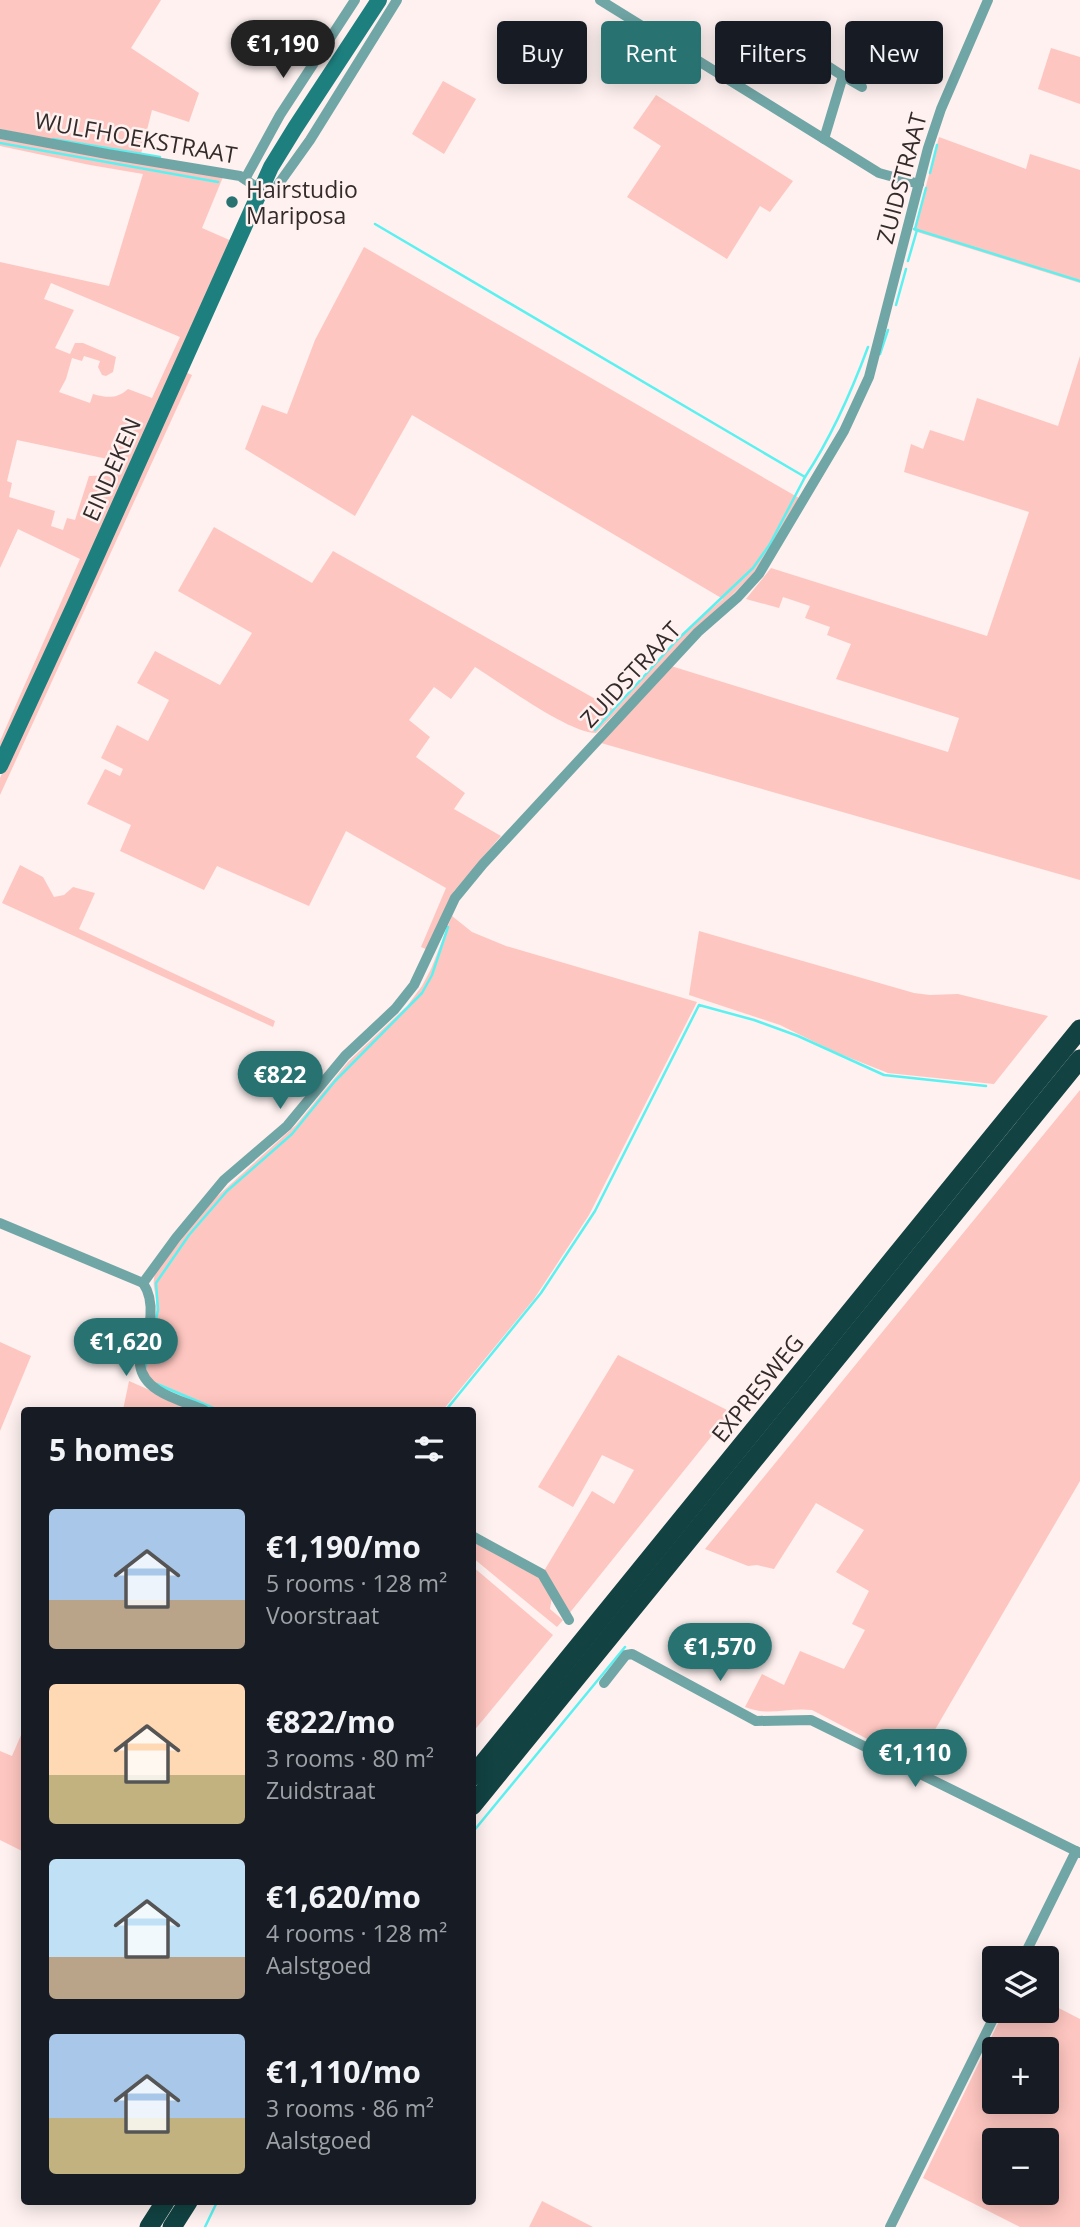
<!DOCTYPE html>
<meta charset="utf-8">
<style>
body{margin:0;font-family:"Open Sans",sans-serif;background:#242831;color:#f1f3f6;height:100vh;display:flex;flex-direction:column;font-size:26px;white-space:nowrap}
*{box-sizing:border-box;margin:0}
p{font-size:23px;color:#9ea1a6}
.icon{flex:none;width:38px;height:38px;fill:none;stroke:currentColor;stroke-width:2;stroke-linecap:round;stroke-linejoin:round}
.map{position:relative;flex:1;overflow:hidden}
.details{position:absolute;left:21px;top:1407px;width:455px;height:798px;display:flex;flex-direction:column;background:#171b24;border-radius:7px;box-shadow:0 4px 18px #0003}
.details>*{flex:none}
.top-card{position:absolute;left:497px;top:21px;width:478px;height:63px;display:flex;gap:14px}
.fabs{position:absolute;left:982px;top:1946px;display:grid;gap:14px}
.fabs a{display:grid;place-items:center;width:77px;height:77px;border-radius:7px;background:#171b24;box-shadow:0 4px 18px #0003;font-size:35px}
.price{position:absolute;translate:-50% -60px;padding:0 16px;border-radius:24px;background:#287372;color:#fff;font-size:23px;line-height:46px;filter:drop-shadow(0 2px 4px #0008)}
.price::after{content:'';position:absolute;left:50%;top:42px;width:21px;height:16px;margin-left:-10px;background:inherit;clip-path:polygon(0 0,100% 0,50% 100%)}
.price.active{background:#222;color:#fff}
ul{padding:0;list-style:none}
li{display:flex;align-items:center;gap:21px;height:175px;padding:0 28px}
li span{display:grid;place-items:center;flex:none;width:196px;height:140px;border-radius:7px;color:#555}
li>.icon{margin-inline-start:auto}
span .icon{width:84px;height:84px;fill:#fffc;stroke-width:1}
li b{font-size:30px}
h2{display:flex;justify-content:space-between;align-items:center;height:84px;padding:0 28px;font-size:30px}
.pill{padding:0 24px;border-radius:7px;background:#171b24;box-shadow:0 4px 18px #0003;font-size:24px;line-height:63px}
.pill.active{background:#287372;color:#fff}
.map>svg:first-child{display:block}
</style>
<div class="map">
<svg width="1080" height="2227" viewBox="0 0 1080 2227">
<rect width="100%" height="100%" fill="#fef1f0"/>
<g fill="#fec6c0" fill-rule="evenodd">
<polygon points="0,0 161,0 131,48 199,93 189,122 152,110 141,154 48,139 0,129"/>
<polygon points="1051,48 1080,57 1080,104 1038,89"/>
<polygon points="443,81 476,99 444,154 412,134"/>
<polygon points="656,95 793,181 770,212 760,206 727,259 627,197 661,146 633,128"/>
<path d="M0 137 223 177 202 228 234 242 0 755V741L80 559 18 529 0 568V262L109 286 143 174 90 165 0 146ZM51 283 180 337 152 398 128 389C117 399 107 398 93 394L90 403 59 392 66 379 72 358 82 361 84 356 100 361 98 367 102 375 106 376 113 372 116 357 83 343H75L70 354 55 348 74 310 44 299ZM17 440 122 462 116 475 89 476 75 520 67 518 63 530 51 526 55 511 9 497 12 483 7 481Z"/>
<polygon points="939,137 1026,169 1030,154 1080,170 1080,283 914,231"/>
<path d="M364 247 799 498 757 570 596 733C569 733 501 683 475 667L451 699 434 687 409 720 430 737 416 757 465 793 454 809 501 836 454 891 428 950 421 947 446 888 346 831 309 906 217 866 204 890 120 851 131 825 87 804 105 769 120 776 123 769 101 758 117 725 148 741 169 700 137 683 155 651 220 685 252 633 178 591 214 527 312 583 333 551 615 710 680 636 723 599 412 415 355 516 245 449 262 405 287 414 315 340Z"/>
<polygon points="1080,356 1080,880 601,743 671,666 948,752 959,718 836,679 851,644 827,635 830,627 805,618 810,606 783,597 779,608 746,599 771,568 987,636 1029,512 904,472 911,444 923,449 930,430 964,441 977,398 1058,426"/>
<polygon points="185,372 192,375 0,795 0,778"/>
<polygon points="20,865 43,877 54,897 64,895 73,887 95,893 79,929 275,1021 273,1027 2,903"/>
<path d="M452 916 472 932 506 946 697 1002 589 1215 534 1299 443 1410H218L158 1384C151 1380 146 1375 146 1367 145 1345 159 1323 156 1300 155 1288 152 1286 155 1273L211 1202 296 1125 348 1062 407 1006 422 986 431 969Z"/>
<polygon points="699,931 914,993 930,995 958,994 1048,1016 994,1084 888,1073 835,1052 780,1025 689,995"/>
<path d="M1080 1090V1481L915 1764 812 1710C787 1707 770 1717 745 1707L762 1674 784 1685 800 1651 844 1669 865 1630 852 1624 869 1591 836 1572 864 1530 816 1503 774 1569 757 1565 748 1566 705 1549Z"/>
<polygon points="0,1342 31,1356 0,1431"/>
<polygon points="618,1355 731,1412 568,1615 544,1571 592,1491 614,1504 634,1470 602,1455 573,1507 538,1487"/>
<polygon points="129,1381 195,1410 123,1410"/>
<polygon points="472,1539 540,1577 552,1597 550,1609 563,1620 557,1627 473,1558"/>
<polygon points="472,1566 553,1635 473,1732 472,1732"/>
<polygon points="24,1728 24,1852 0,1840 0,1751 12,1756"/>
<path d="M1047 2002 1080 2019V2227H1020L923 2178 1004 2011H1046ZM994 2049H1046V2102H994ZM994 2140H1046V2193H994Z"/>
<polygon points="542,2201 593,2227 529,2227"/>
</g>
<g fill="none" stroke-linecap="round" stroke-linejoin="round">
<g stroke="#5bf1f0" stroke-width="2.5">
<polyline points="53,139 160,157"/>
<polyline points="0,143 218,182"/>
<polyline points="930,173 937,145"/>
<path d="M375 224 805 477C832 436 851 393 868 347"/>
<polyline points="914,229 1080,281"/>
<polyline points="915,229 926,188"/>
<polyline points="908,261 917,230"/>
<polyline points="896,305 906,269"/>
<polyline points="880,354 888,330"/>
<polyline points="595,730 677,640 753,568 770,544 805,477"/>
<polyline points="155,1324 158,1310 156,1283 189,1235 227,1191 292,1134 335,1081 422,993 432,975 448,927"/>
<polyline points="145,1369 149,1351"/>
<polyline points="157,1384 218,1410"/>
<polyline points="177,1408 182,1410"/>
<polyline points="446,1410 541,1293 595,1211 699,1005 754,1020 798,1036 884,1075 986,1086"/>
<polyline points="472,1833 625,1647"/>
<polyline points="205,2227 217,2202"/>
</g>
<g stroke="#71a6a6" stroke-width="10">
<polyline points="600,0 879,173 919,184"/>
<polyline points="784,38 843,76"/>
<polyline points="0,134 107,154 240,176 261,190 275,189 310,140 397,0"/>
<polyline points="824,139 843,76 862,87"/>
<polyline points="245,179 280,115 355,0"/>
<polyline points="0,1223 143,1283"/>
<polyline points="143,1283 176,1238 224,1180 287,1126 345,1056 395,1009 414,985 455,898 483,864 698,632 738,597 759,574 844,431 869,377 928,148 941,109 988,0"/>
<path d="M143 1283C159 1306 146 1339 140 1365 144 1393 181 1400 204 1410"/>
<polyline points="472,1536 542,1574 569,1620"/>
<polyline points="604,1683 626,1655 632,1654 756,1721 811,1720 1080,1853"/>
<polyline points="1023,1958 1076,1851"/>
<polyline points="890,2227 997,2011"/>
</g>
<polyline stroke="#1d807f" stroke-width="16" points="0,766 74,606 271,167 295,128 379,0"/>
<g stroke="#124242" stroke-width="19">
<polyline points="472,1777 1080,1029"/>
<polyline points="472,1806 1080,1059"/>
<polyline points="149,2227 165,2202"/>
<polyline points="172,2227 188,2202"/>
</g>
</g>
<circle fill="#287372" stroke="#fef1f0" stroke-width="2.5" cx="232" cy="202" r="7"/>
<g text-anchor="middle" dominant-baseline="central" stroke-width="5" stroke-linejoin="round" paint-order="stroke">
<g font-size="23" fill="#332b2a" stroke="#fef1f0">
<text transform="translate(136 137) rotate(10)">WULFHOEKSTRAAT</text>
<text transform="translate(901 178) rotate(-75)">ZUIDSTRAAT</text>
<text transform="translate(111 469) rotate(-66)">EINDEKEN</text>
<text transform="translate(630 674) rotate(-47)">ZUIDSTRAAT</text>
<text transform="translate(757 1388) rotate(-51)">EXPRESWEG</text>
</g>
<g font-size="23" fill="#332b2a" stroke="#fef1f0" text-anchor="start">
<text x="246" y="189">Hairstudio<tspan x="246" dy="26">Mariposa</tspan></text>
</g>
</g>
</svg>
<div class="fabs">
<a><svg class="icon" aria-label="layers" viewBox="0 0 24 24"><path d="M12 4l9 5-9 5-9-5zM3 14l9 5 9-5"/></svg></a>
<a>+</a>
<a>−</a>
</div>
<b class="price active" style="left:283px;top:80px">€1,190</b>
<b class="price" style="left:280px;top:1111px">€822</b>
<b class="price" style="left:126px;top:1378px">€1,620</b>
<b class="price" style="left:720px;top:1683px">€1,570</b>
<b class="price" style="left:915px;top:1789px">€1,110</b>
<div class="top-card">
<a class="pill">Buy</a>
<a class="pill active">Rent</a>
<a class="pill">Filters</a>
<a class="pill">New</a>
</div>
<section class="details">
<h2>5 homes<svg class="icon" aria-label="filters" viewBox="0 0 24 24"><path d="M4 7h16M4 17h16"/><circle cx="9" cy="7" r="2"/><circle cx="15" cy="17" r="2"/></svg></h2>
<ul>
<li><span style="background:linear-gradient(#a9c7e8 65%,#b9a48a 0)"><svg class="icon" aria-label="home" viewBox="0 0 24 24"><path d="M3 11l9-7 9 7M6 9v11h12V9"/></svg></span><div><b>€1,190/mo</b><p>5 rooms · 128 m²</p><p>Voorstraat</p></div></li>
<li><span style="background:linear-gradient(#ffd9b3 65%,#c2b280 0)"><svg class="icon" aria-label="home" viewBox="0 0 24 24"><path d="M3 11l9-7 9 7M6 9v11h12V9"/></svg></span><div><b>€822/mo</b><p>3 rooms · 80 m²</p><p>Zuidstraat</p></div></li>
<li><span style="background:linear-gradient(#bfe0f5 70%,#b9a48a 0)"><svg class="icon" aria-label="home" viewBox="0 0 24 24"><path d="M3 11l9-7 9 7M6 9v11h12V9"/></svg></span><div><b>€1,620/mo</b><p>4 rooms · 128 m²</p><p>Aalstgoed</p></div></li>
<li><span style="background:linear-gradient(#a9c7e8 60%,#c2b280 0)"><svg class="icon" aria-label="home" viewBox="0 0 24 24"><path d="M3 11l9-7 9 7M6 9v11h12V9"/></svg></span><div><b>€1,110/mo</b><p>3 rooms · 86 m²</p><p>Aalstgoed</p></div></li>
</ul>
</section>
</div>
